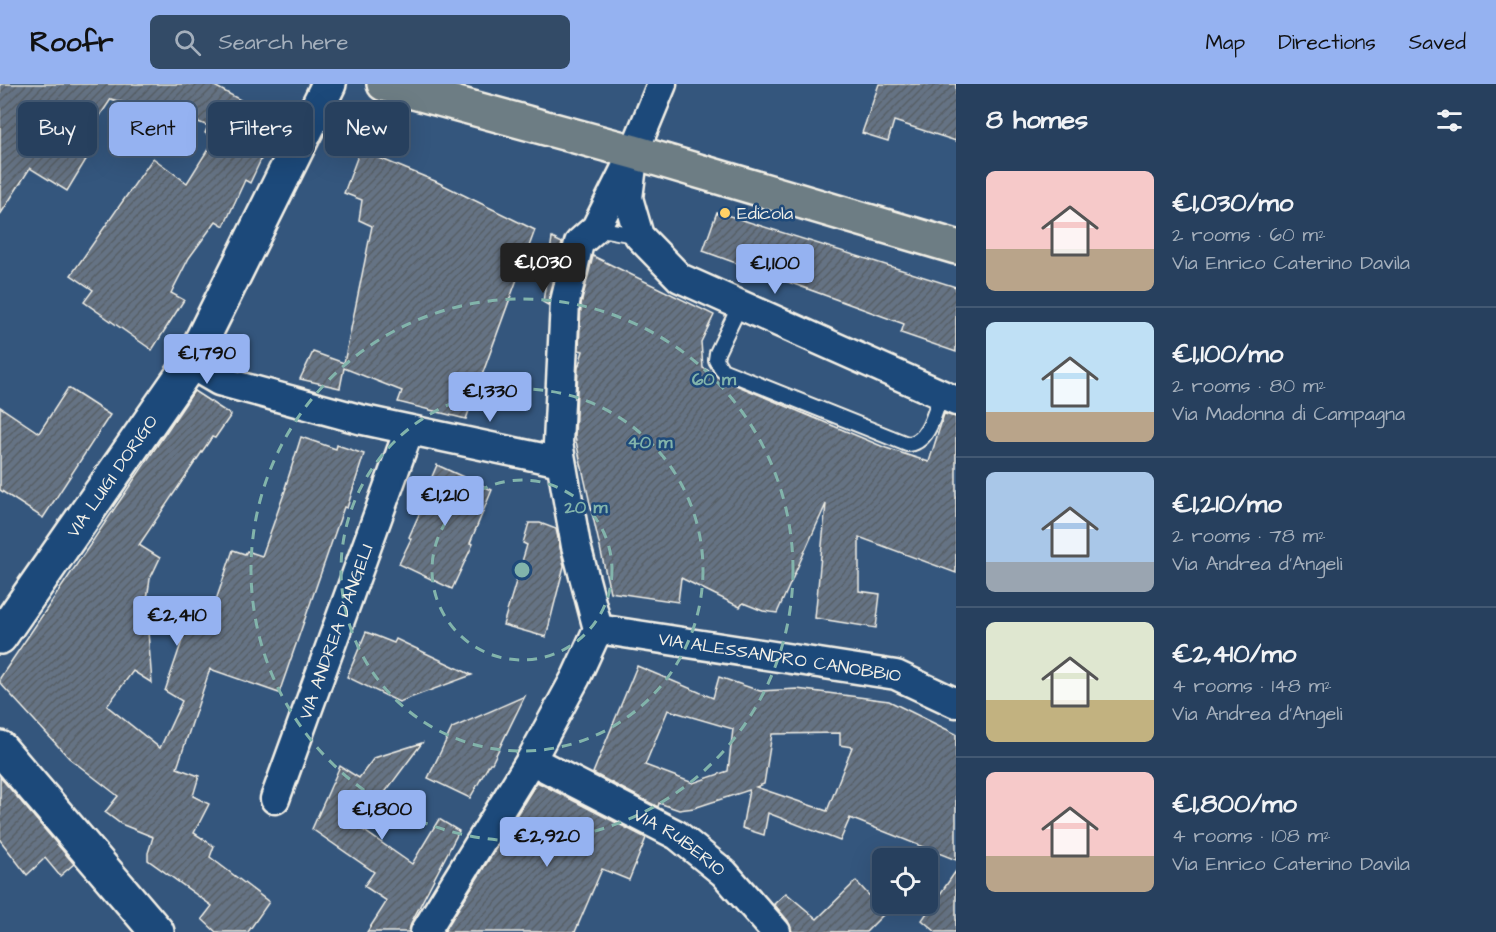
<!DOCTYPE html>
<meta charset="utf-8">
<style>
body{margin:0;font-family:"Architects Daughter",sans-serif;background:#334b67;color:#f1f3f6;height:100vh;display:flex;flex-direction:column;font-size:22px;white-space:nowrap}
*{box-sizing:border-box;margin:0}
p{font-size:20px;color:#a4afbc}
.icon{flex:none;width:33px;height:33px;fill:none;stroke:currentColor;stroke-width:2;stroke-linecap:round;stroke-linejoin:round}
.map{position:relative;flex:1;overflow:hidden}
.sheet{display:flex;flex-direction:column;background:#27405e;width:540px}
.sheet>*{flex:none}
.banner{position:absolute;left:18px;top:18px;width:570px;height:54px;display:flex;gap:12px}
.tools{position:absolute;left:872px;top:764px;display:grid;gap:12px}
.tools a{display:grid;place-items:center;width:66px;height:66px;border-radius:9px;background:#27405e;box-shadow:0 6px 24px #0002,0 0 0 2px #435973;font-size:30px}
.price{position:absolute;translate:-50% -51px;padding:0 14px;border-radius:6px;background:#95b2f1;color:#111;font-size:20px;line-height:39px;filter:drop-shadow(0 2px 3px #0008)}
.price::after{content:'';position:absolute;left:50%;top:36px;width:18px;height:14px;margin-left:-9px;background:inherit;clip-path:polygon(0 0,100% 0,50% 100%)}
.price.active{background:#222;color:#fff}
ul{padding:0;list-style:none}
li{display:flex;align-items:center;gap:18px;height:150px;padding:0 30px}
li+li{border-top:2px solid #435973}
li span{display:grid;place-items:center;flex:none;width:168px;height:120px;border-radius:9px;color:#555}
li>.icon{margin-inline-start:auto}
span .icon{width:72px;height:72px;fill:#fffc;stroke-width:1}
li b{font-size:26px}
h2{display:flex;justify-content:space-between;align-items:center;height:72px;padding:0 30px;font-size:26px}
.pill{padding:0 21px;border-radius:9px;background:#27405e;box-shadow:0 6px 24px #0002,0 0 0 2px #435973;font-size:21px;line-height:54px}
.pill.active{background:#95b2f1;color:#111}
header{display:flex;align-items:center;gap:36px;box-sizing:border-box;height:84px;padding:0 30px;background:#95b2f1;color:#111}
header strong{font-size:28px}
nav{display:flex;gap:33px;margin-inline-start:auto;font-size:21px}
.search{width:420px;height:54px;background:#334b67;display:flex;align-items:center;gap:15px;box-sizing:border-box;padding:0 21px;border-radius:9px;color:#a4afbc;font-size:22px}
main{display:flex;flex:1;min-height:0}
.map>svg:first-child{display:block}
</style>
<header>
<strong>Roofr</strong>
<div class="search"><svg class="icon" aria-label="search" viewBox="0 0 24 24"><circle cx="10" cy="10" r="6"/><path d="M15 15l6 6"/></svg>Search here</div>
<nav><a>Map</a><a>Directions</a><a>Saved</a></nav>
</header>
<main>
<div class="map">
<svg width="956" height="848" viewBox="0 0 956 848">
<defs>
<pattern id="building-hatch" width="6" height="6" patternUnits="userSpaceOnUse" patternTransform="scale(1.5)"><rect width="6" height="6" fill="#657384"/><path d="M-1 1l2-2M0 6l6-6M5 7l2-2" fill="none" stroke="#575e65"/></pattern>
</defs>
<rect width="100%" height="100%" fill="#34567d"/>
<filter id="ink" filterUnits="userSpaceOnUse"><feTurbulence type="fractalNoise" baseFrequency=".0167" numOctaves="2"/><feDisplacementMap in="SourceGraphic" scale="12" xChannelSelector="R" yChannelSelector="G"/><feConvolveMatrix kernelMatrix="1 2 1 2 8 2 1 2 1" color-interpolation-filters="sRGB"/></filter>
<g filter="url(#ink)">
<g fill="url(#building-hatch)" stroke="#f4f1e8" stroke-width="1.5" fill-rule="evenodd">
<polygon points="0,0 211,0 279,37 250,99 245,96 224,142 216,137 189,174 171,209 184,216 152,266 84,218 93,206 71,191 153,74 187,99 215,54 205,49 208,42 167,25 164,32 111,15 80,62 90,69 67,107 30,84 0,131"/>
<polygon points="879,0 956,0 956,57 894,37 888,57 862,49"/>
<polygon points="360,66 435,97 535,146 466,335 398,318 402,307 344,284 340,304 300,295 313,268 344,279 372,142 359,136 362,116 344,109"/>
<polygon points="717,128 956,203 956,268 901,249 904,240 703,167"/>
<polygon points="552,154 562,159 548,221 543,218"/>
<polygon points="593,172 714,231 701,258 703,284 713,289 719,294 886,364 929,378 944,330 956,333 956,489 859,453 859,507 880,510 876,544 815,534 826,420 777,529 763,527 743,519 740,523 681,494 678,518 610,508 575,353 578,284 583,267 579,266 581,220"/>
<polygon points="68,304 110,331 43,434 0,406 0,323 39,349"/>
<polygon points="194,307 231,331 215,354 212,353 139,461 160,474 150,495 146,522 152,599 133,587 107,622 160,664 182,617 165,607 188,539 194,542 200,524 212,528 233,466 245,470 247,467 262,472 286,404 285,404 301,353 336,365 337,361 364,370 347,424 344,423 279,609 210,585 177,684 199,692 193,712 209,720 194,749 214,762 210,773 269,818 248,848 216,848 202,835 212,822 148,776 148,769 153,753 121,740 105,728 118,712 69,674 0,599 0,594"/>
<polygon points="437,381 492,406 470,459 473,460 452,505 399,480 411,455 409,453 420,428 418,427 430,403 428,402"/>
<polygon points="529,439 540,439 556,445 564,482 546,553 503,541 527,461 523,459"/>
<polygon points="366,548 394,559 396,555 472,591 399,618 347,593"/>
<path d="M637 582 713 614 719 593 760 607 797 605 889 617 956 650V776L850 734 840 757 768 729 764 751 742 744 749 706 694 724 679 726 659 719 658 723 593 689ZM668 626 733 645 728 687 693 699 645 681ZM840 649V661L852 663 827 727 756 703 764 700 772 650Z"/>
<polygon points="525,612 492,679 490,679 470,714 428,694 452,644"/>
<polygon points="422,659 359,743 412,780 439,735 459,747 411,839 409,848 367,848 387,817 364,802 374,788 312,745 340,682 359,694 374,674"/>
<polygon points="0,693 74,780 60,792 45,774 27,791 0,756"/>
<polygon points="537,698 646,754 629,796 602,785 575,848 444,848"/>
<polygon points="956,787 956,848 936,848 922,836"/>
<polygon points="856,797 885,829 866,848 792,848 788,837 774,820 786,809 817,835"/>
</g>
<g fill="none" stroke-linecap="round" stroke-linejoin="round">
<g stroke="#f4f1e8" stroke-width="18">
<g id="lane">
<polyline points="596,144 639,152"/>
<path d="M740 221 717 269 716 276 722 286 907 360C929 360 935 327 941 310"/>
</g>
</g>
<g stroke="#f4f1e8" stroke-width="33">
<g id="street">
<polyline points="632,82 628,114 639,152 680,194 956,317"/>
<polyline points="190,280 219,297 359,335 561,378"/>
<path id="s1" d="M598 545 896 591 956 619"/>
<path id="s2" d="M531 676 677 751 724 789 776 848"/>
<path id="s3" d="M275 715 409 346"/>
<polyline points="425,848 531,676 576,593 598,545 576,462 558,359 565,218 579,159 596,144 634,68 662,0"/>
</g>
</g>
<g stroke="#f4f1e8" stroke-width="38">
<g id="secondary">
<path id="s4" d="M0 553 190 280 329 0"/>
<polyline points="0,664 157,848"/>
</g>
</g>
<g stroke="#f4f1e8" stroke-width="38">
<polyline id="primary" points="384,0 634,68 956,163"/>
</g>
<use href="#lane" stroke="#1f4a7a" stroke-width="14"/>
<use href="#street" stroke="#1f4a7a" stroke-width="28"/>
<use href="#secondary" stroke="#1f4a7a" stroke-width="33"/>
<use href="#primary" stroke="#6d7d84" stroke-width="33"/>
</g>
</g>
<g fill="none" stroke="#82b4ab" stroke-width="3" stroke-dasharray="10 8">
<circle cx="522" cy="486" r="90"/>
<circle cx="522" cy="486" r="181"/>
<circle cx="522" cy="486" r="271"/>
</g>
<circle fill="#ffd166" stroke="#1f4a7a" stroke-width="2" cx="725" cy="129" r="6"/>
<g text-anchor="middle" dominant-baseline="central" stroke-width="5" stroke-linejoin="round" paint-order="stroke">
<g font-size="18" fill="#f4f1e8" stroke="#1f4a7a" text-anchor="start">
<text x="737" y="129">Edicola</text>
</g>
<g font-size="18" fill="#f4f1e8" stroke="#1f4a7a">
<text stroke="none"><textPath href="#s4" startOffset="196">VIA LUIGI DORIGO</textPath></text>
<text stroke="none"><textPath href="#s3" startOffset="178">VIA ANDREA D'ANGELI</textPath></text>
<text stroke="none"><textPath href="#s1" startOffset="184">VIA ALESSANDRO CANOBBIO</textPath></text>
<text stroke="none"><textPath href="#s2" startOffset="170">VIA RUBERIO</textPath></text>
</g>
</g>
<circle cx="522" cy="486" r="9" fill="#82b4ab" stroke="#1f4a7a" stroke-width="3"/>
<g font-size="18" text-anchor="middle" font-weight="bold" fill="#82b4ab" stroke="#1f4a7a" stroke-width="5" stroke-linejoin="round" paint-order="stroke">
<text x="714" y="301">60 m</text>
<text x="650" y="364">40 m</text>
<text x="586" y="429">20 m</text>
</g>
</svg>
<div class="tools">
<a><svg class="icon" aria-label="locate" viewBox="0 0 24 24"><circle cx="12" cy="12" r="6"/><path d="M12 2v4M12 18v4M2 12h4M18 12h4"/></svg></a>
</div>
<b class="price active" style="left:543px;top:210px">€1,030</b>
<b class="price" style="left:775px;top:211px">€1,100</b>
<b class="price" style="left:207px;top:301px">€1,790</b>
<b class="price" style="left:490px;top:339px">€1,330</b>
<b class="price" style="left:445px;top:443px">€1,210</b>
<b class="price" style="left:177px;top:563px">€2,410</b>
<b class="price" style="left:382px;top:757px">€1,800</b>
<b class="price" style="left:547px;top:784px">€2,920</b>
<div class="banner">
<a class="pill">Buy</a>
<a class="pill active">Rent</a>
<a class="pill">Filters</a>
<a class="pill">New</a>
</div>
</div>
<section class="sheet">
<h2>8 homes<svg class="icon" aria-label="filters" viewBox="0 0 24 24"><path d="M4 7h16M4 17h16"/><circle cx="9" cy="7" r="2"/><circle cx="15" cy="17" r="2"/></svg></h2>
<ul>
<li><span style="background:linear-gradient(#f6c9c9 65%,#b9a48a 0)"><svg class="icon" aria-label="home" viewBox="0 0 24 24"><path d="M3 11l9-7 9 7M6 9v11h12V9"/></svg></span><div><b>€1,030/mo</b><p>2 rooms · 60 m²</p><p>Via Enrico Caterino Davila</p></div></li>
<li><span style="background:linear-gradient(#bfe0f5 75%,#b9a48a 0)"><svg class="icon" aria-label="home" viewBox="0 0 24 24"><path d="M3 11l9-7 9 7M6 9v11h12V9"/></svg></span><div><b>€1,100/mo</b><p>2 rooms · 80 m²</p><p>Via Madonna di Campagna</p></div></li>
<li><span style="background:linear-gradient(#a9c7e8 75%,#9aa5b1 0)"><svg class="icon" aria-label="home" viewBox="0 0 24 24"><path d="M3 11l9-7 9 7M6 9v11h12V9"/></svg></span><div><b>€1,210/mo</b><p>2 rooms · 78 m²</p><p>Via Andrea d'Angeli</p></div></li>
<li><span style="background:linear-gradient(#dfe7d0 65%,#c2b280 0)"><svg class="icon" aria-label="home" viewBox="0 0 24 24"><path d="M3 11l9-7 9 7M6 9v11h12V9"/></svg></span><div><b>€2,410/mo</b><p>4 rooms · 148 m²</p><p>Via Andrea d'Angeli</p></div></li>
<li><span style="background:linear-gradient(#f6c9c9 70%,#b9a48a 0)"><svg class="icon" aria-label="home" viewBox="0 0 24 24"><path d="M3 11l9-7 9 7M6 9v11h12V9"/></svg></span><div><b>€1,800/mo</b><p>4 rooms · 108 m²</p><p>Via Enrico Caterino Davila</p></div></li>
</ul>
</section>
</main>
